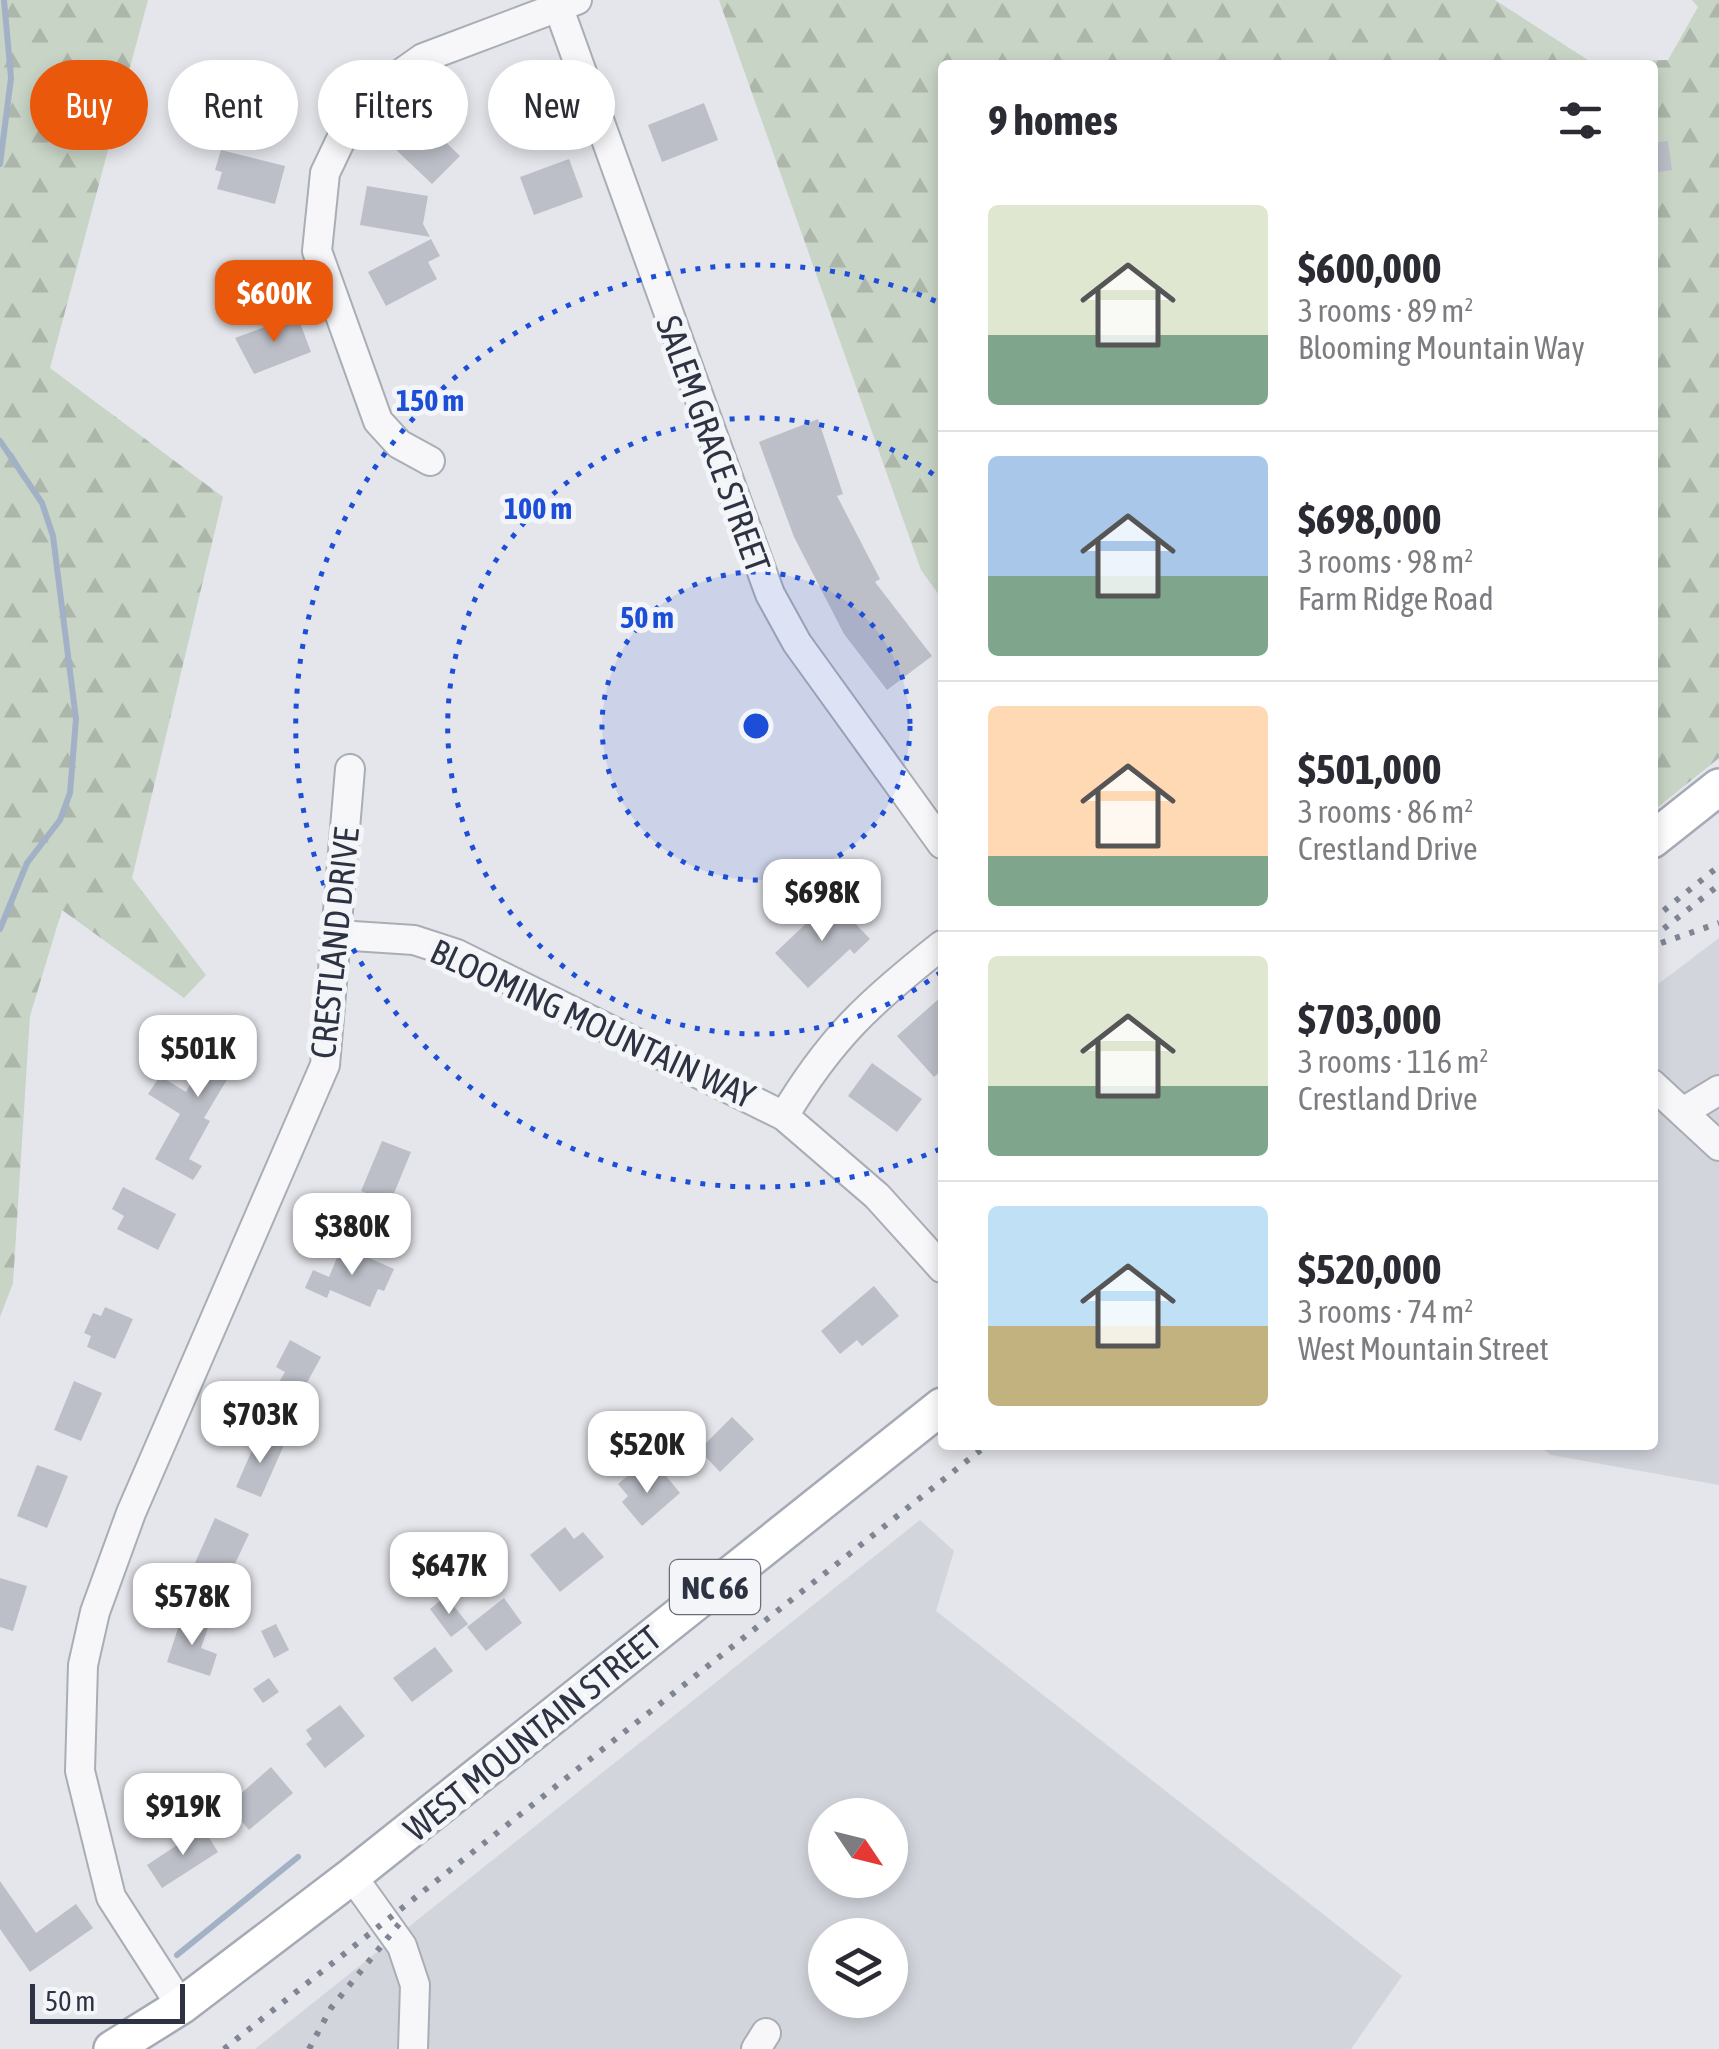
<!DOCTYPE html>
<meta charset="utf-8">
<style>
body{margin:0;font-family:"Asap Condensed",sans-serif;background:#f7f7f7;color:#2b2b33;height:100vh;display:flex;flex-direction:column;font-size:38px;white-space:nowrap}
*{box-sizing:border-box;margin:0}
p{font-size:32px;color:#7c7c81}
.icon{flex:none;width:55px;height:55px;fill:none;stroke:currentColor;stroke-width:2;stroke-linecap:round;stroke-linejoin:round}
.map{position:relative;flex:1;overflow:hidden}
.panel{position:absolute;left:938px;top:60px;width:720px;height:1390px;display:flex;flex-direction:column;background:#fff;border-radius:10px;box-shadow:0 5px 15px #0003}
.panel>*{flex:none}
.hud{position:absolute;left:30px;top:60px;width:758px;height:90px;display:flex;gap:20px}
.needle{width:65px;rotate:125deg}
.tools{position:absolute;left:808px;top:1798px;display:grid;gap:20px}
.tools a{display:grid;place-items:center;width:100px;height:100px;border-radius:50%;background:#fff;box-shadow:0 5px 15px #0003;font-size:50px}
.scale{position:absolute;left:30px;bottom:25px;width:155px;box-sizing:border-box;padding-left:10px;border:5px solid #2d3342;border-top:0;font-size:28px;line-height:35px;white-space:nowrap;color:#2d3342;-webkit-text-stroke:8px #f4f5f8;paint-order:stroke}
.price{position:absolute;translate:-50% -85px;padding:0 22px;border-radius:20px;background:#fff;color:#222;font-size:32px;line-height:65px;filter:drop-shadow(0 2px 5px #0008)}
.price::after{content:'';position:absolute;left:50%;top:60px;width:30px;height:22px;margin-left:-15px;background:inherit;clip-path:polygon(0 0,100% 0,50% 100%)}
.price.selected{background:#ea580c;color:#fff}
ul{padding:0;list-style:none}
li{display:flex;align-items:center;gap:30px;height:250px;padding:0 50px}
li+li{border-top:2px solid #e1e1e2}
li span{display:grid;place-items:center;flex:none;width:280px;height:200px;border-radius:10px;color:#555}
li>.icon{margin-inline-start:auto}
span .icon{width:120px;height:120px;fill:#fffc;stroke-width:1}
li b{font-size:42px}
h2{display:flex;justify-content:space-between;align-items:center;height:120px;padding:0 50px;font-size:42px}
.chip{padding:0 35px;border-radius:45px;background:#fff;box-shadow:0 5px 15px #0003;font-size:35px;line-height:90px}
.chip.selected{background:#ea580c;color:#fff}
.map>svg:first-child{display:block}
</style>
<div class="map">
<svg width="1719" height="2049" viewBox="0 0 1719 2049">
<defs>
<pattern id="forest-firs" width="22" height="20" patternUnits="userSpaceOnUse" patternTransform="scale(2.5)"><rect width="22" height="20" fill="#c8d4c6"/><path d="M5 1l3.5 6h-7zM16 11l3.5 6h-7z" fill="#acb6ab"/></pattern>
</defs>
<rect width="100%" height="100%" fill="#e4e6eb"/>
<g fill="#d2d5dc" fill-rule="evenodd">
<polygon points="1719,938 1719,1485 1551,1455 1537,1445 1652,1445 1653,988"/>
<path d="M920 1520 954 1551 936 1611 1402 1976 1351 2049H255ZM825 1815H890V1880H825ZM825 1935H890V2000H825Z"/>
</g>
<g fill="url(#forest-firs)">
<polygon points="0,0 148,0 50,368 223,497 132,878 206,975 184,998 62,910 30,1016 13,1283 0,1317"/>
<polygon points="719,0 1495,0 1591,62 1668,60 1698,7 1692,0 1719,0 1719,758 1653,811 1652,65 942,65 942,599 921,570"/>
</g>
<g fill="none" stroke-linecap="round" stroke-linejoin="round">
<g stroke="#a3b1c7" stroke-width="6">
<polyline points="0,164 11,78 4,0"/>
<polyline points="0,441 42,503 53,536 76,719 70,793 60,820 27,863 0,929"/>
<polyline points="177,1955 298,1857"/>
</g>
</g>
<g fill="#bcbfc7">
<polygon points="704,103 718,140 662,162 648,125"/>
<polygon points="418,115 460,156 432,184 390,144"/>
<polygon points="1668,141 1672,170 1652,173 1652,143"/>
<polygon points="221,150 285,166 275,204 217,189 222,172 215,170"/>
<polygon points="569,159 583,197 534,215 520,177"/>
<polygon points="367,186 428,196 423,224 430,237 360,225"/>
<polygon points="431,239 440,256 428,262 437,279 386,306 368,272"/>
<polygon points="297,315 311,352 254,374 235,338"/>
<polygon points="818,419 843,494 837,496 880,579 875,582 932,656 887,690 844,634 794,537 759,442"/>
<polygon points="832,899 870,939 854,954 850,949 808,988 775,953"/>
<polygon points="942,996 942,1070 934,1077 897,1036"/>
<polygon points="228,1021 253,1036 204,1118 210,1121 189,1159 202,1166 193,1180 155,1159 180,1114 148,1094 160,1076 186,1092"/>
<polygon points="872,1063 922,1099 897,1132 848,1096"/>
<polygon points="382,1141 411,1152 390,1203 361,1191"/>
<polygon points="123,1187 176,1214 158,1250 117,1229 124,1216 112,1209"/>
<polygon points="342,1246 394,1269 384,1291 378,1289 370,1307 330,1290 327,1298 305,1288 313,1270 329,1277"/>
<polygon points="874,1286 899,1316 862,1346 857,1340 840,1354 821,1331"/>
<polygon points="105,1307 133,1319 115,1359 87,1347 91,1336 84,1333 93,1313 101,1316"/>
<polygon points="290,1340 321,1357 297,1401 275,1389 285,1372 276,1367"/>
<polygon points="74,1381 102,1393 81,1441 54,1430"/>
<polygon points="732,1417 754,1439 720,1472 699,1450"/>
<polygon points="259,1434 284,1445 261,1497 236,1487"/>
<polygon points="37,1465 68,1476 47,1528 17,1516"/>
<polygon points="633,1471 645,1486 662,1471 680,1493 642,1526 622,1502 628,1496 618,1484"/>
<polygon points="215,1518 249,1534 224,1587 191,1572"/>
<polygon points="565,1527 574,1539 583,1532 604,1557 560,1592 530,1555"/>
<polygon points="0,1578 27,1586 13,1631 0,1627"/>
<polygon points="446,1596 468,1624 451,1637 430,1609"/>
<polygon points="504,1598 522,1623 486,1651 467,1627"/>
<polygon points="182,1616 209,1625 201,1648 217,1654 210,1676 167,1662"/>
<polygon points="276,1624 289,1650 274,1658 261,1631"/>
<polygon points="435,1647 453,1671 412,1702 393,1678"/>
<polygon points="269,1678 279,1692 263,1703 253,1689"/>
<polygon points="340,1705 365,1736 325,1768 306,1744 312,1739 306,1730"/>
<polygon points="271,1767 293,1793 249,1830 228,1805"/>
<polygon points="203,1828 218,1852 162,1888 147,1865"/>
<polygon points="0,1881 36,1933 76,1904 93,1928 30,1972 0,1929"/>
</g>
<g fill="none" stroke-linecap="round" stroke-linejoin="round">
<g stroke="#a9adb5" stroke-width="32">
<g id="minor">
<polyline points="558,6 770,594 797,643 942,844"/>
<polyline points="430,461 399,444 378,421 317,251 325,173 358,104 423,58 577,0"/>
<polyline points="338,935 414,940 457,954 784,1116 877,1196 942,1268"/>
<polyline points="1652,1084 1719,1146"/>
<polyline points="1683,1112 1719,1090"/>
<path d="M784 1116C831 1037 871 1001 942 945"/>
<polyline points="352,1876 402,1946 415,1985 413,2049"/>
<polyline points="181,2006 111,1897 80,1771 83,1665 95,1612 131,1513 325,1065 350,769"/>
<polyline points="756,2049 766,2033"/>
</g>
</g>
<g stroke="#a5aab5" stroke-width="40">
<g id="major">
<polyline points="1652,840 1719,787"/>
<polyline points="112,2049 181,2006 352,1876 942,1406"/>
</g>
</g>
<use href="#minor" stroke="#f7f7f9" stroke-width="28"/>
<use href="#major" stroke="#fff" stroke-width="35"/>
<g stroke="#7f8593" stroke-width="6" stroke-dasharray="5 10" stroke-linecap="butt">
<polyline points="1652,920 1719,866"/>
<polyline points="1652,938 1719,885"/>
<polyline points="1661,943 1719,923"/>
<polyline points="224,2049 987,1445"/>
<polyline points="309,2049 331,2008 399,1924"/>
</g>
</g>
<circle cx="756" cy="726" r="154" fill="#1d4ed8" fill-opacity=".12"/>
<g fill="none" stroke="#1d4ed8" stroke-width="5" stroke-dasharray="5 10">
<circle cx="756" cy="726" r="154"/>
<path d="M941 972A308 308 0 1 1 941 480"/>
<path d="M940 1149A461 461 0 1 1 940 303"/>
</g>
<g text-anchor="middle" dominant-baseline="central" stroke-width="10" stroke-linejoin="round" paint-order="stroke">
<rect fill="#f4f5f8" stroke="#696d79" stroke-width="2.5" x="670" y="1560" width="90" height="54" rx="8"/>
<g font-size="32" font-weight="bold" fill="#2d3342">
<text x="715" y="1587">NC 66</text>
</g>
<g font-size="35" fill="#2d3342" stroke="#f4f5f8">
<text transform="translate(714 444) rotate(70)">SALEM GRACE STREET</text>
<text transform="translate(334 943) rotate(-84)">CRESTLAND DRIVE</text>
<text transform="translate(593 1023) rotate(25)">BLOOMING MOUNTAIN WAY</text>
<text transform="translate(532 1733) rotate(-39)">WEST MOUNTAIN STREET</text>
</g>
</g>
<circle cx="756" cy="726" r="15" fill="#1d4ed8" stroke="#f4f5f8" stroke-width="5"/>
<g font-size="30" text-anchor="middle" font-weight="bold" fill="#1d4ed8" stroke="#f4f5f8" stroke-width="10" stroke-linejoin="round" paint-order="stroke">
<text x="430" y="411">150 m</text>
<text x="538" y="519">100 m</text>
<text x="647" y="628">50 m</text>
</g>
</svg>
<div class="tools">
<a><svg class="needle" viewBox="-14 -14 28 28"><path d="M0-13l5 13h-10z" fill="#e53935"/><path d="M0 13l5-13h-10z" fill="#7c7c81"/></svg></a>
<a><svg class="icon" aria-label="layers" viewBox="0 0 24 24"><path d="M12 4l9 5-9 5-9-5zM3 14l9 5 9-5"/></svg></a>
</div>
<div class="scale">50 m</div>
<b class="price selected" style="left:274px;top:345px">$600K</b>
<b class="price" style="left:822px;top:944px">$698K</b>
<b class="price" style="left:198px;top:1100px">$501K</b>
<b class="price" style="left:352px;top:1278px">$380K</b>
<b class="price" style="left:260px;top:1466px">$703K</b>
<b class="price" style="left:647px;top:1496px">$520K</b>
<b class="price" style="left:449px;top:1617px">$647K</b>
<b class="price" style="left:192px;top:1648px">$578K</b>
<b class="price" style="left:183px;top:1858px">$919K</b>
<div class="hud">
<a class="chip selected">Buy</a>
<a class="chip">Rent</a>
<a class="chip">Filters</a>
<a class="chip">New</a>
</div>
<section class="panel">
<h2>9 homes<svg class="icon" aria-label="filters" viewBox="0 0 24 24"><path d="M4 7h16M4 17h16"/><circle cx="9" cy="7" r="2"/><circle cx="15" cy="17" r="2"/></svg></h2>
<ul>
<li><span style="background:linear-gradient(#dfe7d0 65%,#7fa58c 0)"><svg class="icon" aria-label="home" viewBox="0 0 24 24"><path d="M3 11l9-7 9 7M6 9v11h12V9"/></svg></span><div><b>$600,000</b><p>3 rooms · 89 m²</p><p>Blooming Mountain Way</p></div></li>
<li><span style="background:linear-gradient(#a9c7e8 60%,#7fa58c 0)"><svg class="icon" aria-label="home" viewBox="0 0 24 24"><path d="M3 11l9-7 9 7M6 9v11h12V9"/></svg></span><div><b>$698,000</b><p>3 rooms · 98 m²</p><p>Farm Ridge Road</p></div></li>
<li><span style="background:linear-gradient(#ffd9b3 75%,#7fa58c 0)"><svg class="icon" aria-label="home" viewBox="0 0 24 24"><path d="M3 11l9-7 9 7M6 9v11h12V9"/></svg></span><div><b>$501,000</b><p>3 rooms · 86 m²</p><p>Crestland Drive</p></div></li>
<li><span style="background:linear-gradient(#dfe7d0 65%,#7fa58c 0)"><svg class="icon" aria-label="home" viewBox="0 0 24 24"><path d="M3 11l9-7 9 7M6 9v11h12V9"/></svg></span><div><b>$703,000</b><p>3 rooms · 116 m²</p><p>Crestland Drive</p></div></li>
<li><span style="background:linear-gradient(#bfe0f5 60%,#c2b280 0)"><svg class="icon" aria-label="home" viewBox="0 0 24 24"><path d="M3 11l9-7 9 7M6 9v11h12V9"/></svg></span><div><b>$520,000</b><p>3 rooms · 74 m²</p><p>West Mountain Street</p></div></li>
</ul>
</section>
</div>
